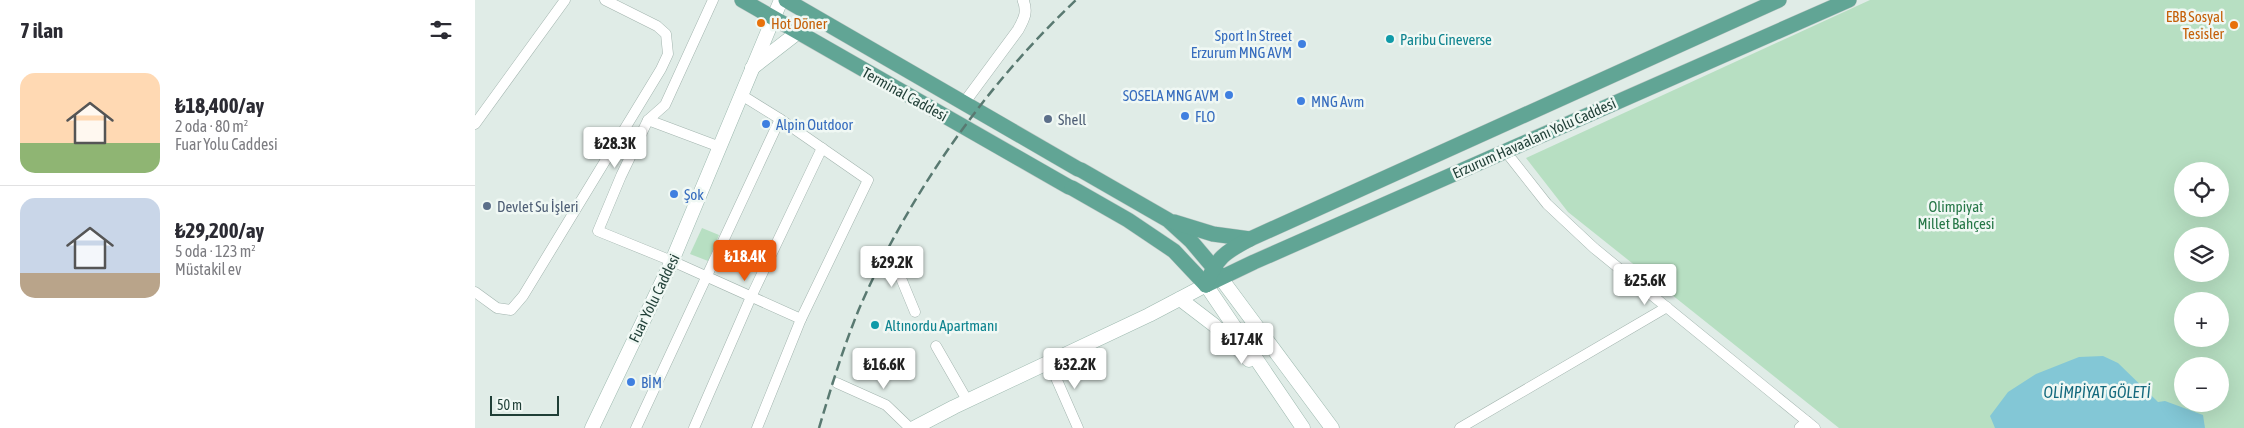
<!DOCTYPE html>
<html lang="tr">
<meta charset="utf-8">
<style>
body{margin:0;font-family:"Asap Condensed",sans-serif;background:#f7f7f7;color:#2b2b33;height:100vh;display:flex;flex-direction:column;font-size:19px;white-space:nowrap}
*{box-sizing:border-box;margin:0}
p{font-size:16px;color:#7c7c81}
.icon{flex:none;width:28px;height:28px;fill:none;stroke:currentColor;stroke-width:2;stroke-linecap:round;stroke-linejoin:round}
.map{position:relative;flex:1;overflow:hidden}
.drawer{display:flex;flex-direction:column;background:#fff;width:475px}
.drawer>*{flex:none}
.buttons{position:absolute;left:1699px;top:162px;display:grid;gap:10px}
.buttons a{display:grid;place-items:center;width:55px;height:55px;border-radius:50%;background:#fff;box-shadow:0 5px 20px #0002;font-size:25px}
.scale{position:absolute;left:15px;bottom:12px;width:69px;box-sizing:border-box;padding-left:5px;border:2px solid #1f3e36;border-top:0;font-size:14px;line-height:18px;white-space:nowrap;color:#1f3e36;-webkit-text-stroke:4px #f0f8f4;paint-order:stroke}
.price{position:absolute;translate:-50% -42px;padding:0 11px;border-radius:5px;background:#fff;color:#222;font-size:16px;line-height:32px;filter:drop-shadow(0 1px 2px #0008)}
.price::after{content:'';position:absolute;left:50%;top:30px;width:15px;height:11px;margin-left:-8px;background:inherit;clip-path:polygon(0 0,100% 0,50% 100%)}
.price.active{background:#ea580c;color:#fff}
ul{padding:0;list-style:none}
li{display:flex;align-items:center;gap:15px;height:125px;padding:0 20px}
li+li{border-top:1px solid #e1e1e2}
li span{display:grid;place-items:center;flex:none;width:140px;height:100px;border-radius:15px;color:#555}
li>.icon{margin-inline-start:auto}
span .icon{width:60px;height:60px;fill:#fffc;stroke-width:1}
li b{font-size:21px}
h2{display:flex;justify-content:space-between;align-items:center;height:60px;padding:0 20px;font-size:21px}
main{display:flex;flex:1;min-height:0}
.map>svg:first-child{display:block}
</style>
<main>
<section class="drawer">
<h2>7 ilan<svg class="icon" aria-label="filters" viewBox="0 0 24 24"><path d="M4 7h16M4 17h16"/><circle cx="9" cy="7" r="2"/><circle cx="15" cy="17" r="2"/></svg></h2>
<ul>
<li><span style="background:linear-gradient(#ffd9b3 70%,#8fb573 0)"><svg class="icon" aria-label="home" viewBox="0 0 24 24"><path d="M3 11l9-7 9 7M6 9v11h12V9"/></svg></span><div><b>₺18,400/ay</b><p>2 oda · 80 m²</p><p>Fuar Yolu Caddesi</p></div></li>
<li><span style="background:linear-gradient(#c9d6e8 75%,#b9a48a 0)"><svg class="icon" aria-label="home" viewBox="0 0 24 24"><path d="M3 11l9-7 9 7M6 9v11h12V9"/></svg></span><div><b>₺29,200/ay</b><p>5 oda · 123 m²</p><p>Müstakil ev</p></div></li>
</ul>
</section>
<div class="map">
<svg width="1769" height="428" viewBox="0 0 1769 428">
<rect width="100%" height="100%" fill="#e0ece7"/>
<g fill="#b7dfc2" fill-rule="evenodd">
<path d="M1395 0H1769V428H1364L1093 212 1051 158ZM1708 171H1745V209H1708ZM1708 236H1745V274H1708ZM1708 301H1745V339H1708ZM1708 366H1745V404H1708Z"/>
<polygon points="227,228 244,235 233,261 215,254"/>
</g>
<polygon fill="#83c7d6" points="1628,356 1643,363 1683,402 1690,401 1728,415 1730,428 1520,428 1515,416 1533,392 1561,374 1604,357"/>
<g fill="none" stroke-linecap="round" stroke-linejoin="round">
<g stroke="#a2b4ae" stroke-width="11">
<g id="minor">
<polyline points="238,0 190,105 173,120 146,176 123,231 197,261 326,319"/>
<polyline points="268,96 305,119 393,180 326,319 282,428"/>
<polyline points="173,120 245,147"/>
<polyline points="0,124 90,0"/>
<polyline points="1031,152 1072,204 1119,248 1340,428"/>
<polyline points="416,254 440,312"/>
<polyline points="0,292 22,308 36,310 48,296 186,69 193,54 191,34 182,26 130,0"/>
<polyline points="461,346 492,400"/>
<polyline points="574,362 603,428"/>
<polyline points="362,383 411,405 435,428"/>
<polyline points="161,428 305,119"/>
<polyline points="219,428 276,297 347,148"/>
<polyline points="985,428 1192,307"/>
</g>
</g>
<g stroke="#a2b4ae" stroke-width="12">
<g id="tertiary">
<path d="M489 103 543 30C549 19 553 12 548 0"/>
<polyline points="1325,428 1332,422"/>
</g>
</g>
<g stroke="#9db9af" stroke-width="15">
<g id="secondary">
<polyline points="277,68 322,33"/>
<polyline points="745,277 857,428"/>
<polyline points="705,299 739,325 774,360"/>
<polyline points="117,428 197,261 306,0"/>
<polyline points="439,428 479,407 674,315 731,285 828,428"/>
</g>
</g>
<g stroke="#c0c9c7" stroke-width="16">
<g id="primary">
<polyline points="267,0 594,187"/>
<polyline points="311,0 603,169"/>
<polyline points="606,170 693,220 716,241 743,273"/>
<polyline points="597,188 653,220 699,251 731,285"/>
<polyline points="699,222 738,234 775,239"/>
<polyline points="731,285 779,262 1374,0"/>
<path d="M731 285C741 258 750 252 775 239L1304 0"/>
</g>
</g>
<use href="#minor" stroke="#fff" stroke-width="10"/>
<use href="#tertiary" stroke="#fff" stroke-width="11"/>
<use href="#secondary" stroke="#fff" stroke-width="14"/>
<use href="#primary" stroke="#61a595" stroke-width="15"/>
<path stroke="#597971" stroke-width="2.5" stroke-dasharray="10 5" stroke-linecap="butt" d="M344 428C356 388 368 348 384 309 434 194 510 86 601 0"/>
</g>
<g fill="#e8710a" stroke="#f0f8f4" stroke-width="2">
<circle cx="286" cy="23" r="5"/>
<circle cx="1759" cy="25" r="5"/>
</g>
<g fill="#0f9aa8" stroke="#f0f8f4" stroke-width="2">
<circle cx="915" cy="39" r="5"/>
<circle cx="400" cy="325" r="5"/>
</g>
<g fill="#3f7fe0" stroke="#f0f8f4" stroke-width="2">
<circle cx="827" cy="44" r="5"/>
<circle cx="754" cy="95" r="5"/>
<circle cx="826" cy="101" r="5"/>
<circle cx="710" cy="116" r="5"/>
<circle cx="291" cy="124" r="5"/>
<circle cx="199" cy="194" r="5"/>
<circle cx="156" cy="382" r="5"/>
</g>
<g fill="#5c6f8a" stroke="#f0f8f4" stroke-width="2">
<circle cx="573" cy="119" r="5"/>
<circle cx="12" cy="206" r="5"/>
</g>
<g text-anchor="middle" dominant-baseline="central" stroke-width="5" stroke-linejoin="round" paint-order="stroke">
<g font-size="15" fill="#c56008" stroke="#f0f8f4" text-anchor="end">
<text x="1749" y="16">EBB Sosyal<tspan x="1749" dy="17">Tesisler</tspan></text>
<text x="296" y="23" text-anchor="start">Hot Döner</text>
</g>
<g font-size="15" fill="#366cbe" stroke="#f0f8f4" text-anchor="start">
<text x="817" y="35" text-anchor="end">Sport In Street<tspan x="817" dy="17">Erzurum MNG AVM</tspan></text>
<text x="744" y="95" text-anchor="end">SOSELA MNG AVM</text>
<text x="836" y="101">MNG Avm</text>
<text x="720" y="116">FLO</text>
<text x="301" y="124">Alpin Outdoor</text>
<text x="209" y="194">Şok</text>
<text x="166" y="382">BİM</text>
</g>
<g font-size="15" fill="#0d838f" stroke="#f0f8f4" text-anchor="start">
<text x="925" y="39">Paribu Cineverse</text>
<text x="410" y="325">Altınordu Apartmanı</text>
</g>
<g font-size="15" fill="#1f3e36" stroke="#f0f8f4">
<text transform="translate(430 94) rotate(29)">Terminal Caddesi</text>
<text transform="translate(1059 138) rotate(-24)">Erzurum Havaalanı Yolu Caddesi</text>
<text transform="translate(179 298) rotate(-64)">Fuar Yolu Caddesi</text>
</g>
<g font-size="15" fill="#4e5e75" stroke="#f0f8f4" text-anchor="start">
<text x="583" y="119">Shell</text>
<text x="22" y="206">Devlet Su İşleri</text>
</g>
<g font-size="15" fill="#267747" stroke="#f0f8f4">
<text x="1481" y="206">Olimpiyat<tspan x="1481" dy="17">Millet Bahçesi</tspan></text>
</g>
<g font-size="16" font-style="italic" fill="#156a7e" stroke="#f0f8f4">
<text x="1622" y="392">OLİMPİYAT GÖLETİ</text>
</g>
</g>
</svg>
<div class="buttons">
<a><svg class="icon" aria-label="locate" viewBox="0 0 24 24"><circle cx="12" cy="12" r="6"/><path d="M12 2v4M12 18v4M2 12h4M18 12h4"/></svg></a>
<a><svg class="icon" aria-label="layers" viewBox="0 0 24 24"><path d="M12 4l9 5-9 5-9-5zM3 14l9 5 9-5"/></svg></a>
<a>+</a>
<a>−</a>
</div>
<div class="scale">50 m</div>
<b class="price" style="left:140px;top:169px">₺28.3K</b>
<b class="price active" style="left:270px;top:282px">₺18.4K</b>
<b class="price" style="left:417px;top:288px">₺29.2K</b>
<b class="price" style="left:1170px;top:306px">₺25.6K</b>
<b class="price" style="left:767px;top:365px">₺17.4K</b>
<b class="price" style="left:409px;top:390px">₺16.6K</b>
<b class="price" style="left:600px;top:390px">₺32.2K</b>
</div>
</main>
